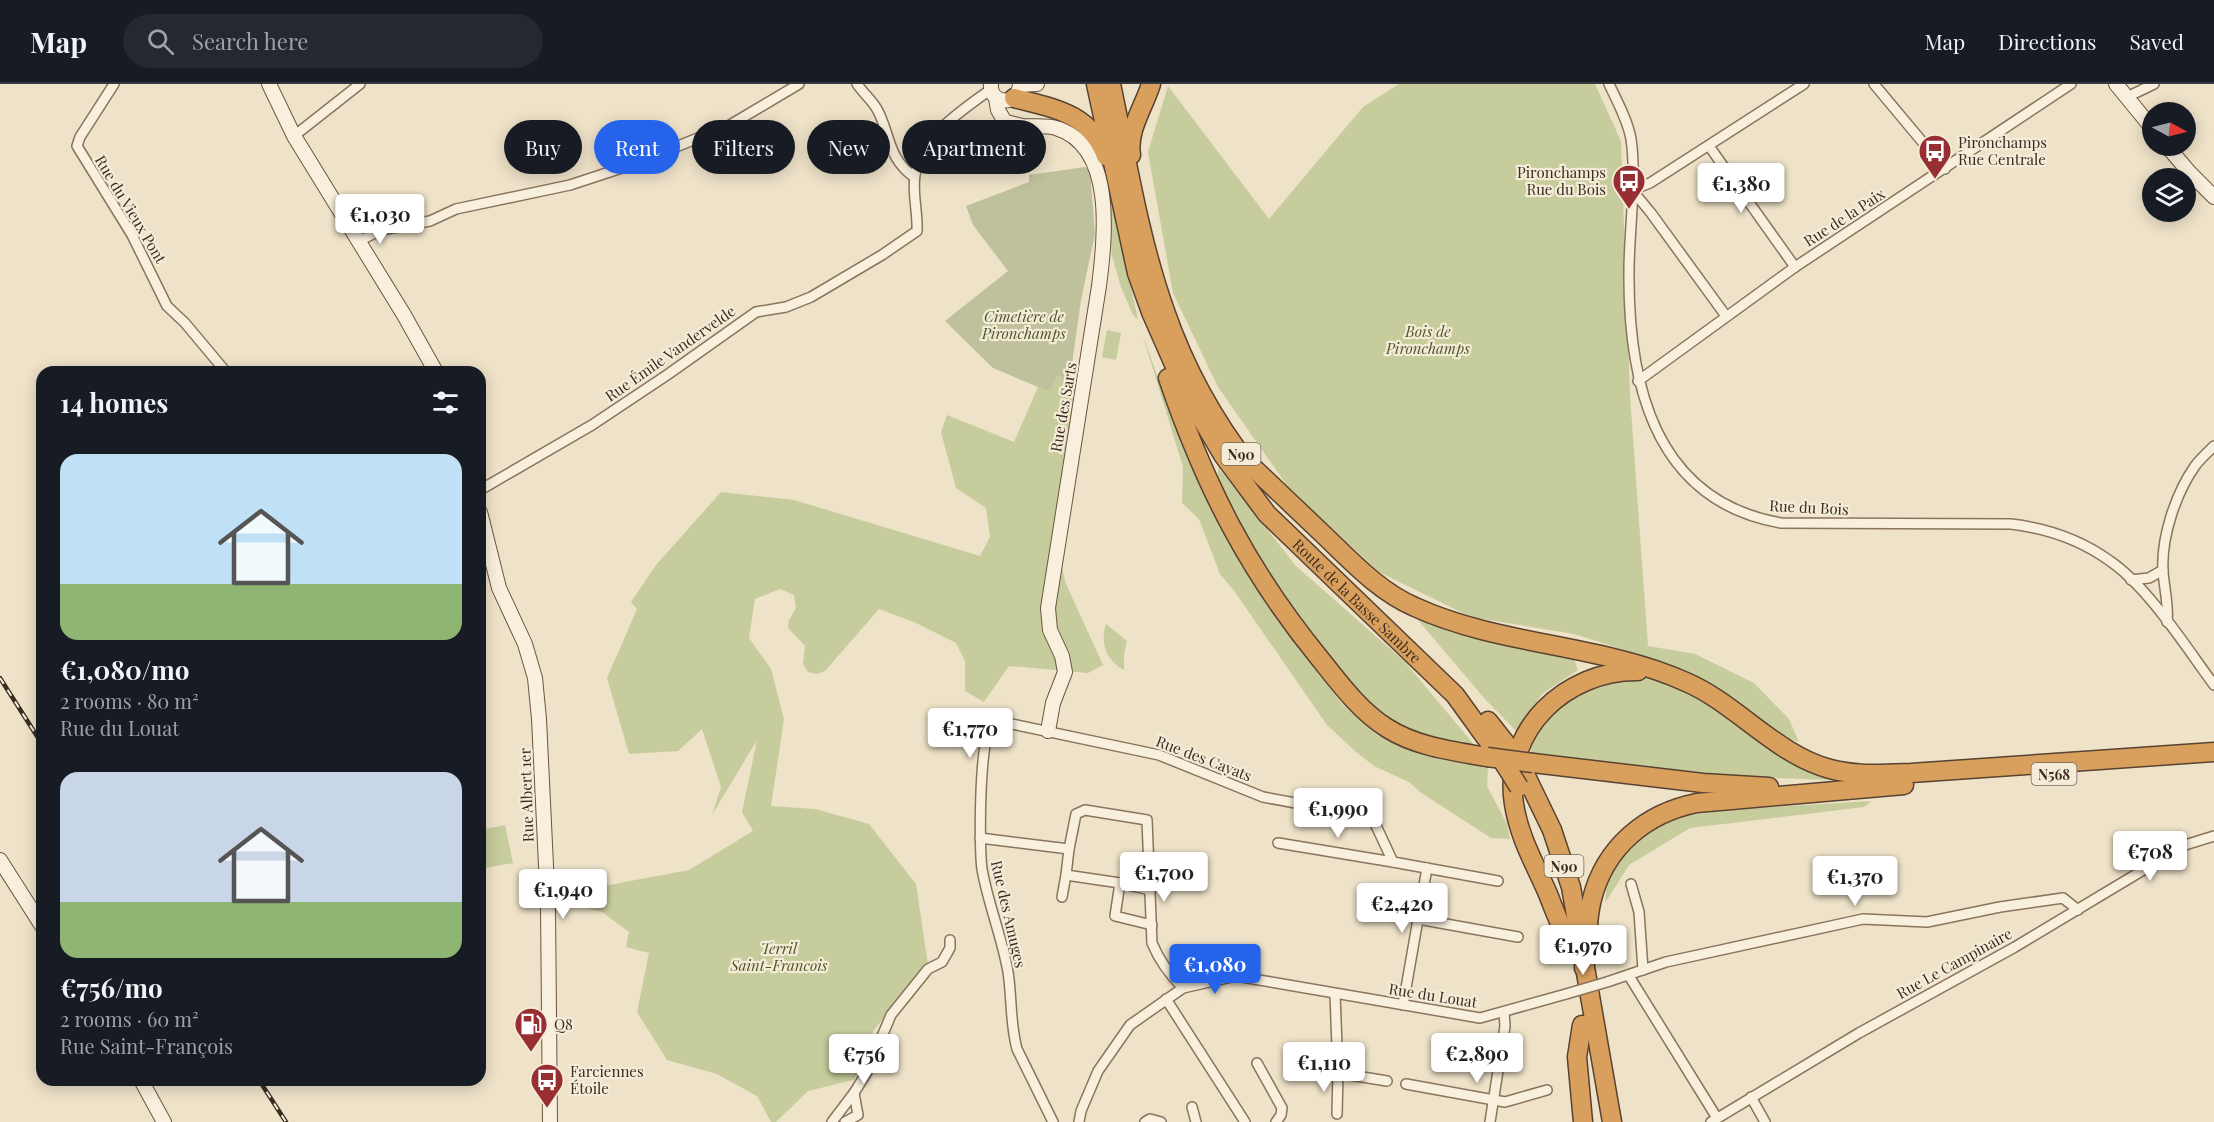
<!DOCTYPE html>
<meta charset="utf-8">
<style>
body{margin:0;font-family:"Playfair Display",serif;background:#242831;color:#f1f3f6;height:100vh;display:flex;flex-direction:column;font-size:22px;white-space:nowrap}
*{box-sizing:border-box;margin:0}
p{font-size:20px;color:#9ea1a6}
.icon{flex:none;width:33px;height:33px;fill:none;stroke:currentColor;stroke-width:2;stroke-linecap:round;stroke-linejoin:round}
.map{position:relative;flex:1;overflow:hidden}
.details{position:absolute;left:36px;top:282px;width:450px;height:720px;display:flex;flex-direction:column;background:#171b24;border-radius:18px;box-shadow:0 3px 15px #0003}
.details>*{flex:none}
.top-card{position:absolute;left:504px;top:36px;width:570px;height:54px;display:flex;gap:12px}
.needle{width:39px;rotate:97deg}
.fabs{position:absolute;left:2142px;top:18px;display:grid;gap:12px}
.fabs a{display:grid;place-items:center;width:54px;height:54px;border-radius:50%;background:#171b24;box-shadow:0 3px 15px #0003;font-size:30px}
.price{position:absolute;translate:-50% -51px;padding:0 14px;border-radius:6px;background:#fff;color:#222;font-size:20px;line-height:39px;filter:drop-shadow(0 2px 3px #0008)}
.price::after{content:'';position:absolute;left:50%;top:36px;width:18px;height:14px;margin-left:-9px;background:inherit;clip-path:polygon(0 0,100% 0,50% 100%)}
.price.current{background:#2563eb;color:#fff}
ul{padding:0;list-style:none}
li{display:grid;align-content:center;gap:12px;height:318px;padding:0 24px}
li span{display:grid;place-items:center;height:186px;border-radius:18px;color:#555}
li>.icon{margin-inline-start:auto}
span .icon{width:108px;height:108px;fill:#fffc;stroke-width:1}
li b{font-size:26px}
h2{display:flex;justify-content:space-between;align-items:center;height:72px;padding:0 24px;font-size:26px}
.tag{padding:0 21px;border-radius:27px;background:#171b24;box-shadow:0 3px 15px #0003;font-size:21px;line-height:54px}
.tag.current{background:#2563eb;color:#fff}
header{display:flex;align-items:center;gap:36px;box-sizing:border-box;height:84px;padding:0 30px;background:#171b24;border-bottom:2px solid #363941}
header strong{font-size:28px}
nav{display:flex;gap:33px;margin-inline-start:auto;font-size:21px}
.search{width:420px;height:54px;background:#242831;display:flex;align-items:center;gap:15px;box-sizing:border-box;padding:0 21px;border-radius:33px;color:#9ea1a6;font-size:22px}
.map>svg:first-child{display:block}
</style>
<header>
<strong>Map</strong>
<div class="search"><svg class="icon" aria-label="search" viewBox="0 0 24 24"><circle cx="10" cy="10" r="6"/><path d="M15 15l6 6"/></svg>Search here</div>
<nav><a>Map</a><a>Directions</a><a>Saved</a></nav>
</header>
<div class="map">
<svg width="2214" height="1038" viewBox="0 0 2214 1038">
<rect width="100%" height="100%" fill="#eee2c8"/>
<g fill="#c7cc9c">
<polygon points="1399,0 1595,0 1621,57 1630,311 1648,562 1695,570 1754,599 1789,635 1799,658 1786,654 1669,580 1574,550 1471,533 1379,488 1288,403 1218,303 1173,209 1148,68 1168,2 1269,135 1363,23"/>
<polygon points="1095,71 1102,75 1138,235 1133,231 1121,203 1112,172 1108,132"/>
<polygon points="1107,246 1121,249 1116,276 1102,273"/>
<polygon points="1142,249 1186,372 1226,454 1285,546 1343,621 1377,651 1419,669 1488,683 1487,702 1507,740 1510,755 1491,754 1420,708 1409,698 1374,682 1356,668 1327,641 1235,508 1220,490 1199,435 1182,419 1183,383"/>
<polygon points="1057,292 1079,294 1055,456 1066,500 1103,581 1088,589 1009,582 984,618 965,607 965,577 956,559 914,538 879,525 825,587 817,590 808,588 803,580 805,562 788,544 789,536 796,524 794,511 780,505 755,515 749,554 771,585 784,635 771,722 815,725 869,740 916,800 928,881 873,947 854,996 808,1007 776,1038 771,1038 757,1012 717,990 667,976 637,928 649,869 626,863 629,848 602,828 560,817 561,810 689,786 753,747 742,728 757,656 712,731 721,703 702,645 678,667 629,670 607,594 637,525 631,518 656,481 721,408 794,416 980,472 990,453 986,424 956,404 941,348 947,331 1014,358 1038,303 1050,308"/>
<polygon points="1218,383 1296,482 1404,577 1476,663 1429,653 1397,642 1350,602 1284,517 1218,402"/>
<polygon points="1417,535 1454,549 1573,573 1578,586 1542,610 1517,648 1485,615"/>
<path d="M1106 540 1127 557 1124 570V586C1106 577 1100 558 1106 540Z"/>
<path d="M1651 590 1722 621 1828 696C1728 693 1629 685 1531 669L1532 648 1566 611 1608 597Z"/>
<polygon points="1871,717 1864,723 1690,744 1629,781 1605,819 1607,797 1614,780 1635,757 1659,741 1689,731 1740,725"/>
<polygon points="505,741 513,779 480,785 480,746"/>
</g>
<polygon fill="#bec19b" points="1085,83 1090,87 1095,150 1081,216 1070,294 1057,292 1050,308 993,284 945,237 1008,187 973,141 966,122 1029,98 1029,91"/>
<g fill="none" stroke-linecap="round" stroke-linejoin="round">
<g stroke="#8a745d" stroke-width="12">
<g id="street">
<polyline points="114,0 80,53 77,62 132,151 167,222 185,239 226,288"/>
<path d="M857 0C863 9 873 17 878 27 891 53 888 74 914 93"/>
<path d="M1609 0C1617 17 1628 37 1631 55 1637 97 1629 145 1629 188 1628 299 1654 417 1781 439L2011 440C2045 444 2081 456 2110 477 2148 503 2186 563 2214 601"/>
<polyline points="1874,0 1945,85"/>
<polyline points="2127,13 2154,0"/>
<polyline points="294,52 360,0"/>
<polyline points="1709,62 1795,183"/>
<polyline points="359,157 381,146 430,137 456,125 570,101 634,80 730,41 799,0"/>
<polyline points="1726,232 1651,129 1632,106 1650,99 1804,0"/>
<polyline points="1638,297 1795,183 2071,0"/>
<path d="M480 406 592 341 667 291 756 228 786 223 811 213 882 171 917 147C918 128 912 109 915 91 920 52 962 27 991 5"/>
<polyline points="2131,496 2149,494 2163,486"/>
<path d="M2167 538C2169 521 2164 504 2163 487 2161 453 2176 409 2195 382 2200 375 2208 368 2214 362"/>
<path d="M980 754 1069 765 1076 730 1085 726 1147 736 1152 859C1159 876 1170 891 1183 904"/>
<polyline points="1278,759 1393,778"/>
<polyline points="1069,765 1066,791 1120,799 1150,806"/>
<polyline points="1120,799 1115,832 1152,841"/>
<polyline points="1631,800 1639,828 1643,886"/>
<polyline points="1062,813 1066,791"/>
<polyline points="1418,835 1518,853"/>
<polyline points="1629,892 1717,1034"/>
<polyline points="1607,898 1666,878 1863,835 1927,838 2000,823 2063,814 2078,826"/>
<polyline points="1335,910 1338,989 1387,997"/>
<polyline points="1166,915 1245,1038"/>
<polyline points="1403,921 1427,784"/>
<polyline points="1257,979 1282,1024 1281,1031 1276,1038"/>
<polyline points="1406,1000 1505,1018 1547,1006"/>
<polyline points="854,1009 867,988 891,931 928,885 942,878 950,864 950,856"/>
<polyline points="1751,1013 1765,1038"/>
<polyline points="1192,1023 1196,1038"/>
<polyline points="1337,1030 1338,989"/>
<polyline points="832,1038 854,1009 858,1031 845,1038"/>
<path d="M1053 1038 1017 965C1010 940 1012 913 1008 888 1002 853 988 820 982 785 979 766 979 655 991 643 996 638 1005 639 1012 640L1159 671 1263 713 1372 733 1393 778 1498 797"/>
<polyline points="1079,1038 1081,1027 1098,987 1130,941 1183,904 1236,892 1480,934 1566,910"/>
<polyline points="1145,1038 1150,1035 1161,1038"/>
<polyline points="1490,1038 1505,942 1504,928"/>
<polyline points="1711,1038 1859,949 2015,863 2185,761 2214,752"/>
</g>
</g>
<g stroke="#6c5540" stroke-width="16">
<g id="secondary">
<polyline points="269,0 294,52 404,231 436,288"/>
<path d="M991 0C989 21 1019 23 1020 0"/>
<polyline points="2116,0 2152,44"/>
<polyline points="1020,1 1037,0"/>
<path d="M996 14 998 26 1005 38C1011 39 1017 41 1023 42 1034 43 1045 41 1056 44 1116 62 1105 155 1099 202L1048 524 1050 546 1062 572 1065 588 1053 619 1048 647"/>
<polyline points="2167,62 2189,88 2214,113"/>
<polyline points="480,428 499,504 525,560 535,594 539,635 548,823 550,1038"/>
<polyline points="0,776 42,842"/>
<polyline points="141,996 164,1038"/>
</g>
</g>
<g stroke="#584231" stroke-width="21">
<g id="highway">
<path id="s1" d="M1096 0 1137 189 1151 228 1188 312 1223 371 1267 430 1455 611 1502 676"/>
<path d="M1111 0C1127 76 1139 154 1165 227 1184 282 1214 337 1250 383"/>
<path d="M1014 14C1053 24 1090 29 1106 72"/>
<path d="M1131 71C1127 46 1144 23 1151 0"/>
<path d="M1168 294C1205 402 1248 487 1321 576 1340 600 1360 627 1387 644 1417 663 1453 667 1487 673"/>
<path d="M1244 375C1271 401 1299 427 1326 453 1353 479 1380 508 1415 523 1500 562 1602 560 1686 598 1737 620 1775 670 1830 685 1856 692 1884 690 1911 689L2214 668"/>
<polyline points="1488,637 1507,661"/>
<polyline points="1533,679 1703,699 1769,703"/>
<polyline points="1523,686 1552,746 1571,803 1612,1038"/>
<path d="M1570 861C1561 844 1555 828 1548 810 1535 780 1519 753 1514 720 1502 646 1566 586 1638 587"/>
<path d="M1584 884C1588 861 1586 837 1592 815 1605 763 1646 729 1697 719L1904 701"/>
<polyline points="1582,941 1577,973 1583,1038"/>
</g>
</g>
<use href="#street" stroke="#f8efdc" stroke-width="9"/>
<use href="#secondary" stroke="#f8efdc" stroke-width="14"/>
<use href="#highway" stroke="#d9a05d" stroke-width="18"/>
<g stroke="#3a2c21" stroke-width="4.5">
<g id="rail">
<polyline points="0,594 42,660"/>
<polyline points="259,996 286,1038"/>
</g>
</g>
<use href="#rail" stroke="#f5ecd8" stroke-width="2" stroke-dasharray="7" stroke-linecap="butt"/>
<g stroke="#8a745d" stroke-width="12" stroke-linecap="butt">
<polyline id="street-bridge" points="1566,910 1607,898"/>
</g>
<g stroke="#584231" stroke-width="21" stroke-linecap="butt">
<g id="highway-bridge">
<polyline points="1487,673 1533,679"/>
<polyline points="1502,676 1519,703"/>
</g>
</g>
<use href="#street-bridge" stroke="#f8efdc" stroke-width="9"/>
<use href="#highway-bridge" stroke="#d9a05d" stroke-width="18"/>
</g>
<defs>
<g id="bus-pin" transform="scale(1.725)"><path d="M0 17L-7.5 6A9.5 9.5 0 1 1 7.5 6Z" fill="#972f32" stroke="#f5ecd8"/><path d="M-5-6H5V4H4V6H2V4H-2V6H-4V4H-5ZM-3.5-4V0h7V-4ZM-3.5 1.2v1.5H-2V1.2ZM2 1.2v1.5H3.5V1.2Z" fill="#fff"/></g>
<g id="fuel-pin" transform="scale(1.725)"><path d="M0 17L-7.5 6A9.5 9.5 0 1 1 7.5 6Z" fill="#972f32" stroke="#f5ecd8"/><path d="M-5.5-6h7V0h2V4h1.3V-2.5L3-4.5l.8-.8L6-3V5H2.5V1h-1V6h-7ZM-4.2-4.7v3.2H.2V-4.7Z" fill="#fff"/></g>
</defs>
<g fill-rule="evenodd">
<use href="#bus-pin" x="1935" y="67"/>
<use href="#bus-pin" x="1629" y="97"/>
<use href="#fuel-pin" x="531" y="940"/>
<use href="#bus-pin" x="547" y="996"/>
</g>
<g text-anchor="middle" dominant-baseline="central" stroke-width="4.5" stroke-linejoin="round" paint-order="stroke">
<g fill="#f5ecd8" stroke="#726658" stroke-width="1.5">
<rect x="1221.5" y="359" width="39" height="22" rx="4.5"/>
<rect x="2031.5" y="679" width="45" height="22" rx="4.5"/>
<rect x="1544.5" y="771" width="39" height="22" rx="4.5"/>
</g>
<g font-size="14" font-weight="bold" fill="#3a2c21">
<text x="1241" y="370">N90</text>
<text x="2054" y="690">N568</text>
<text x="1564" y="782">N90</text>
</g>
<g font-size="15" fill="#3a2c21" stroke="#f5ecd8" text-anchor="start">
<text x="1958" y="58">Pironchamps<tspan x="1958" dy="17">Rue Centrale</tspan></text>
<text x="1606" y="88" text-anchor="end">Pironchamps<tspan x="1606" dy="17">Rue du Bois</tspan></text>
<text x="554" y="940">Q8</text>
<text x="570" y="987">Farciennes<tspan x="570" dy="17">Étoile</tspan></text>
</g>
<g font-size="15" fill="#3a2c21" stroke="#f5ecd8">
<text transform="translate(131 125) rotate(59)">Rue du Vieux Pont</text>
<text transform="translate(1844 133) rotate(-33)">Rue de la Paix</text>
<text transform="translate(670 269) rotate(-35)">Rue Émile Vandervelde</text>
<text transform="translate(1063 323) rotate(-80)">Rue des Sarts</text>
<text transform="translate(1809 423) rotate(3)">Rue du Bois</text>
<text stroke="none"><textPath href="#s1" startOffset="594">Route de la Basse Sambre</textPath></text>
<text transform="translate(1204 674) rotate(21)">Rue des Cayats</text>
<text transform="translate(526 711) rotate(-92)">Rue Albert 1er</text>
<text transform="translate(1009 830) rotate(77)">Rue des Amuges</text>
<text transform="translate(1954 879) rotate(-29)">Rue Le Campinaire</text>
<text transform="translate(1433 911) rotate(9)">Rue du Louat</text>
</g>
<g font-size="15" font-style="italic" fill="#4c5628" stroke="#f5ecd8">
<text x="1024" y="232">Cimetière de<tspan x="1024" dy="17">Pironchamps</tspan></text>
<text x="1428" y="247">Bois de<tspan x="1428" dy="17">Pironchamps</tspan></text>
<text x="779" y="864">Terril<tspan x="779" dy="17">Saint-Francois</tspan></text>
</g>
</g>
</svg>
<div class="fabs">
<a><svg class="needle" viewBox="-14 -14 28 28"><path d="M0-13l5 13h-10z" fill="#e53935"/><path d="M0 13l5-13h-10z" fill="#9ea1a6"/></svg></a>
<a><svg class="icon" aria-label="layers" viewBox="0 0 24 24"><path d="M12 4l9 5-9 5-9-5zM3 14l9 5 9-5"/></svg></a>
</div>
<b class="price" style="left:1741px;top:130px">€1,380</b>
<b class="price" style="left:380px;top:161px">€1,030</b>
<b class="price" style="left:970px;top:675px">€1,770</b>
<b class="price" style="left:1338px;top:755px">€1,990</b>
<b class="price" style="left:2150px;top:798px">€708</b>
<b class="price" style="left:1164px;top:819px">€1,700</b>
<b class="price" style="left:1855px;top:823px">€1,370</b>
<b class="price" style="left:563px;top:836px">€1,940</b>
<b class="price" style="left:1402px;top:850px">€2,420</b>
<b class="price" style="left:1583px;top:892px">€1,970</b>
<b class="price current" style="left:1215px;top:911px">€1,080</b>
<b class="price" style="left:1477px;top:1000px">€2,890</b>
<b class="price" style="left:864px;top:1001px">€756</b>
<b class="price" style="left:1324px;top:1009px">€1,110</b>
<div class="top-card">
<a class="tag">Buy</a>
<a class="tag current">Rent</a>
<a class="tag">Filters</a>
<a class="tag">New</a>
<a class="tag">Apartment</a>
</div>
<section class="details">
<h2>14 homes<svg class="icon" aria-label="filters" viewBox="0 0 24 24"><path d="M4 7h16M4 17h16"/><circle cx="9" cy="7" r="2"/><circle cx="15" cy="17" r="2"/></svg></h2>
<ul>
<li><span style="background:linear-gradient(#bfe0f5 70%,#8fb573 0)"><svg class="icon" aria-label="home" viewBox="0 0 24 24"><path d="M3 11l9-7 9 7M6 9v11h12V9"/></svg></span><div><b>€1,080/mo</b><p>2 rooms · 80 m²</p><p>Rue du Louat</p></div></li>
<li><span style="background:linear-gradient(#c9d6e8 70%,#8fb573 0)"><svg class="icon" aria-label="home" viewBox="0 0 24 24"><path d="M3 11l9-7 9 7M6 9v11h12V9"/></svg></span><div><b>€756/mo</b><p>2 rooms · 60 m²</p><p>Rue Saint-François</p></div></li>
</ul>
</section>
</div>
